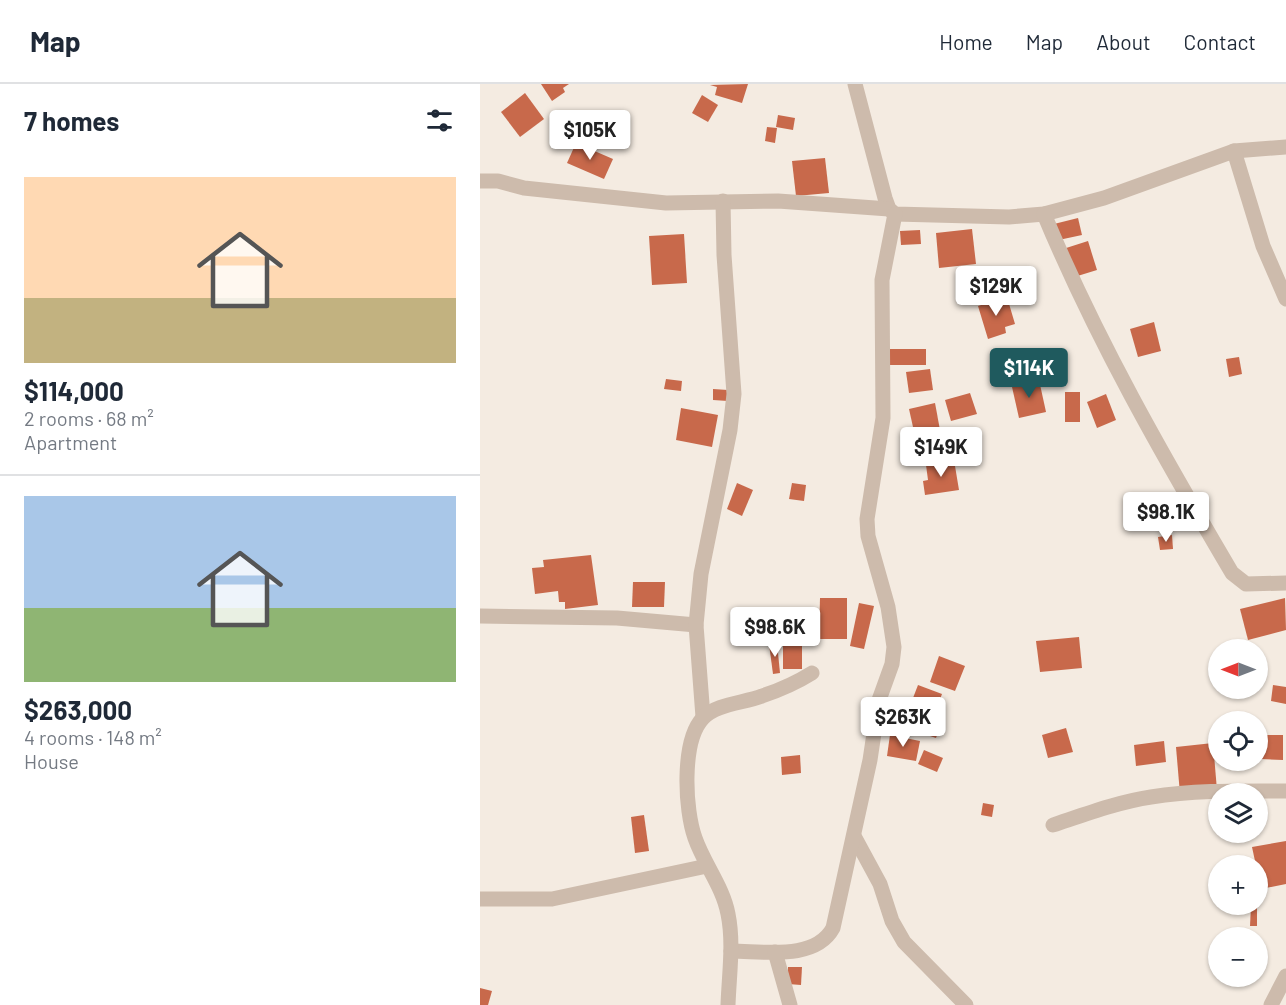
<!DOCTYPE html>
<meta charset="utf-8">
<style>
body{margin:0;font-family:Barlow,sans-serif;background:#f6f6f7;color:#1f2937;height:100vh;display:flex;flex-direction:column;font-size:22px;white-space:nowrap}
*{box-sizing:border-box;margin:0}
p{font-size:20px;color:#747a83}
.icon{flex:none;width:33px;height:33px;fill:none;stroke:currentColor;stroke-width:2;stroke-linecap:round;stroke-linejoin:round}
.map{position:relative;flex:1;overflow:hidden}
.drawer{display:flex;flex-direction:column;background:#fff;width:480px}
.drawer>*{flex:none}
.needle{width:39px;rotate:270deg}
.controls{position:absolute;left:728px;top:555px;display:grid;gap:12px}
.controls a{display:grid;place-items:center;width:60px;height:60px;border-radius:50%;background:#fff;box-shadow:0 2px 4px #0004;font-size:30px}
.price{position:absolute;translate:-50% -51px;padding:0 14px;border-radius:6px;background:#fff;color:#222;font-size:20px;line-height:39px;filter:drop-shadow(0 2px 3px #0008)}
.price::after{content:'';position:absolute;left:50%;top:36px;width:18px;height:14px;margin-left:-9px;background:inherit;clip-path:polygon(0 0,100% 0,50% 100%)}
.price.active{background:#1f5a5e;color:#fff}
ul{padding:0;list-style:none}
li{display:grid;align-content:center;gap:12px;height:318px;padding:0 24px}
li+li{border-top:2px solid #e0e1e3}
li span{display:grid;place-items:center;height:186px;border-radius:0px;color:#555}
li>.icon{margin-inline-start:auto}
span .icon{width:108px;height:108px;fill:#fffc;stroke-width:1}
li b{font-size:26px}
h2{display:flex;justify-content:space-between;align-items:center;height:72px;padding:0 24px;font-size:26px}
header{display:flex;align-items:center;gap:36px;box-sizing:border-box;height:84px;padding:0 30px;background:#fff;border-bottom:2px solid #e0e1e3}
header strong{font-size:28px}
nav{display:flex;gap:33px;margin-inline-start:auto;font-size:21px}
main{display:flex;flex:1;min-height:0}
.map>svg:first-child{display:block}
</style>
<header>
<strong>Map</strong>
<nav><a>Home</a><a>Map</a><a>About</a><a>Contact</a></nav>
</header>
<main>
<section class="drawer">
<h2>7 homes<svg class="icon" aria-label="filters" viewBox="0 0 24 24"><path d="M4 7h16M4 17h16"/><circle cx="9" cy="7" r="2"/><circle cx="15" cy="17" r="2"/></svg></h2>
<ul>
<li><span style="background:linear-gradient(#ffd9b3 65%,#c2b280 0)"><svg class="icon" aria-label="home" viewBox="0 0 24 24"><path d="M3 11l9-7 9 7M6 9v11h12V9"/></svg></span><div><b>$114,000</b><p>2 rooms · 68 m²</p><p>Apartment</p></div></li>
<li><span style="background:linear-gradient(#a9c7e8 60%,#8fb573 0)"><svg class="icon" aria-label="home" viewBox="0 0 24 24"><path d="M3 11l9-7 9 7M6 9v11h12V9"/></svg></span><div><b>$263,000</b><p>4 rooms · 148 m²</p><p>House</p></div></li>
</ul>
</section>
<div class="map">
<svg width="806" height="921" viewBox="0 0 806 921">
<rect width="100%" height="100%" fill="#f4ebe1"/>
<g fill="#c8694b">
<polygon points="61,0 89,0 83,4 85,8 72,17"/>
<polygon points="268,0 262,19 235,11 237,3 230,1"/>
<polygon points="45,9 64,35 40,53 21,28"/>
<polygon points="222,11 238,21 228,38 212,29"/>
<polygon points="298,31 315,34 313,46 296,43"/>
<polygon points="287,43 297,44 295,59 285,57"/>
<polygon points="96,59 133,75 124,95 87,79"/>
<polygon points="345,74 349,109 316,112 312,77"/>
<polygon points="598,134 602,151 574,157 570,141"/>
<polygon points="492,145 496,180 459,184 456,149"/>
<polygon points="440,146 441,160 421,161 420,147"/>
<polygon points="204,150 207,199 172,201 169,152"/>
<polygon points="608,157 617,186 591,194 583,165"/>
<polygon points="527,213 535,240 525,243 526,249 508,255 498,222"/>
<polygon points="674,238 681,267 658,273 650,245"/>
<rect x="405" y="265" width="41" height="16"/>
<polygon points="759,273 762,290 749,293 746,275"/>
<polygon points="450,285 453,306 429,309 426,288"/>
<polygon points="186,295 202,297 201,307 184,305"/>
<polygon points="559,296 566,328 539,334 532,303"/>
<polygon points="233,305 248,306 248,317 233,316"/>
<rect x="585" y="308" width="15" height="30"/>
<polygon points="490,309 497,330 471,337 465,316"/>
<polygon points="626,310 636,336 617,344 607,318"/>
<polygon points="455,319 460,346 435,352 429,325"/>
<polygon points="201,324 238,331 232,363 196,356"/>
<polygon points="474,376 479,406 445,411 443,397 448,396 446,381"/>
<polygon points="257,399 273,406 262,432 247,425"/>
<polygon points="312,399 326,401 324,417 309,415"/>
<polygon points="692,451 693,465 680,466 678,453"/>
<polygon points="111,471 118,521 85,525 85,518 79,518 78,507 55,510 52,484 64,483 63,476"/>
<polygon points="153,498 185,498 184,523 152,523"/>
<polygon points="340,514 367,514 367,555 339,555"/>
<polygon points="805,514 806,546 768,556 760,525"/>
<polygon points="379,519 394,522 384,565 370,562"/>
<polygon points="599,553 602,584 560,588 556,557"/>
<rect x="303" y="555" width="19" height="30"/>
<polygon points="297,559 300,589 293,590 289,560"/>
<polygon points="459,572 485,582 475,607 450,598"/>
<polygon points="438,601 462,610 457,623 433,614"/>
<polygon points="793,601 806,603 806,620 791,617"/>
<polygon points="425,615 465,629 456,654 417,641"/>
<polygon points="586,644 593,668 568,674 562,651"/>
<polygon points="410,651 440,657 436,677 407,672"/>
<polygon points="781,651 803,651 803,676 781,675"/>
<polygon points="684,657 686,678 656,682 654,661"/>
<polygon points="733,659 737,706 700,710 696,663"/>
<polygon points="444,666 463,674 457,688 438,680"/>
<polygon points="320,671 321,689 302,691 301,673"/>
<polygon points="503,719 514,721 512,733 501,731"/>
<polygon points="164,731 169,767 155,769 151,733"/>
<polygon points="806,757 806,800 781,805 772,763"/>
<polygon points="771,822 777,823 777,842 770,842"/>
<polygon points="308,883 322,883 321,901 308,900"/>
<polygon points="0,904 12,907 8,921 0,921"/>
</g>
<g fill="none" stroke-linecap="round" stroke-linejoin="round">
<g stroke="#cdbbac" stroke-width="15">
<polyline points="375,0 405,114 409,125 415,130 529,133 564,130 624,114 754,67 806,63"/>
<polyline points="754,67 783,162 806,215"/>
<polyline points="0,97 18,97 44,104 186,119 298,117 409,125"/>
<path d="M564 130C616 255 683 372 752 489L766 500 806 499"/>
<polyline points="0,532 137,534 216,541"/>
<polyline points="223,633 216,541 221,490 250,346 254,310 244,171 243,117"/>
<path d="M573 741C606 730 638 718 671 713 716 706 761 707 806 707"/>
<polyline points="374,752 400,800 412,837 424,858 486,921"/>
<polyline points="0,815 72,815 227,782"/>
<path d="M251 867C283 867 335 877 353 844L390 676 399 616 412 580 414 563 408 523 388 452 387 435 403 334 402 196 415 130"/>
<polyline points="295,868 310,921"/>
<path d="M248 921C249 891 254 859 248 830 243 803 224 780 215 754 205 727 201 657 223 634 236 620 264 619 282 612 300 606 316 599 332 589"/>
<polyline points="791,921 806,892"/>
</g>
</g>
</svg>
<div class="controls">
<a><svg class="needle" viewBox="-14 -14 28 28"><path d="M0-13l5 13h-10z" fill="#e53935"/><path d="M0 13l5-13h-10z" fill="#747a83"/></svg></a>
<a><svg class="icon" aria-label="locate" viewBox="0 0 24 24"><circle cx="12" cy="12" r="6"/><path d="M12 2v4M12 18v4M2 12h4M18 12h4"/></svg></a>
<a><svg class="icon" aria-label="layers" viewBox="0 0 24 24"><path d="M12 4l9 5-9 5-9-5zM3 14l9 5 9-5"/></svg></a>
<a>+</a>
<a>−</a>
</div>
<b class="price" style="left:110px;top:77px">$105K</b>
<b class="price" style="left:516px;top:233px">$129K</b>
<b class="price active" style="left:549px;top:315px">$114K</b>
<b class="price" style="left:461px;top:394px">$149K</b>
<b class="price" style="left:686px;top:459px">$98.1K</b>
<b class="price" style="left:295px;top:574px">$98.6K</b>
<b class="price" style="left:423px;top:664px">$263K</b>
</div>
</main>
